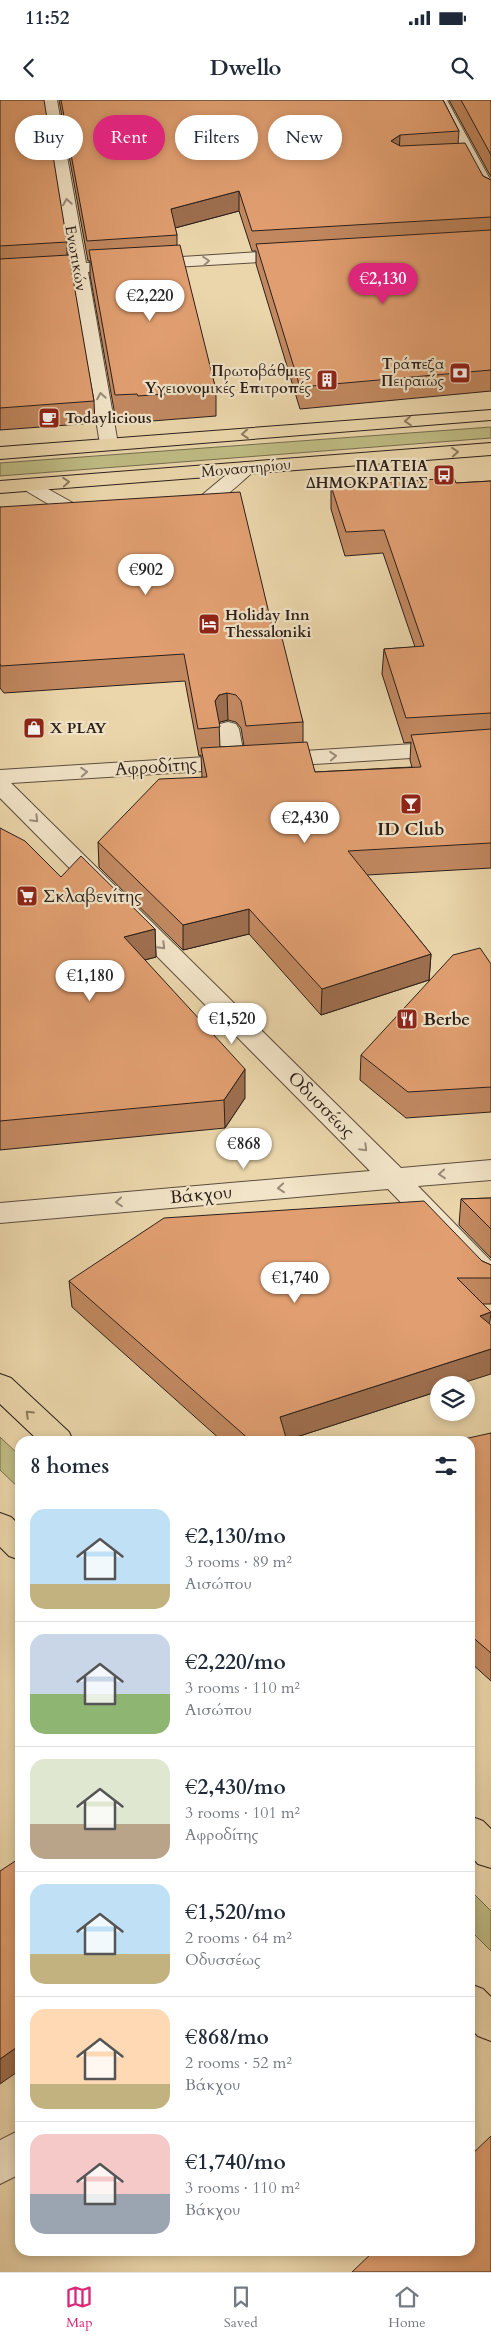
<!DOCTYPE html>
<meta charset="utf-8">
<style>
body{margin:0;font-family:Cardo,serif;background:#f2f2f3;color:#1f2937;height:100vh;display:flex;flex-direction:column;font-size:19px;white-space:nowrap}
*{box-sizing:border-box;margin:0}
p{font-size:16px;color:#747a83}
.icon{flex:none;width:28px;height:28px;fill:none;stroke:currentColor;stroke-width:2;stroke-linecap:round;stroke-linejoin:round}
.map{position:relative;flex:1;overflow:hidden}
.details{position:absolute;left:15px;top:1336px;width:460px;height:820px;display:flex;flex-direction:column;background:#fff;border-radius:15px;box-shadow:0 2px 8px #0003}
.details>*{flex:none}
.hud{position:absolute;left:15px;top:15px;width:461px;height:45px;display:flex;gap:10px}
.fabs{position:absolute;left:430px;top:1276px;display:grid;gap:10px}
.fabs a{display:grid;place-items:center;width:45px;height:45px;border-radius:50%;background:#fff;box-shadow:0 2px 8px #0003;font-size:25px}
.price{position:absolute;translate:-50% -42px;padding:0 11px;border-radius:18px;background:#fff;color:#222;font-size:16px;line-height:32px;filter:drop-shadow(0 1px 2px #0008)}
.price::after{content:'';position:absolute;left:50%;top:30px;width:15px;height:11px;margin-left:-8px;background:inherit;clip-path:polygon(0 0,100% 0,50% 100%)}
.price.on{background:#db2777;color:#fff}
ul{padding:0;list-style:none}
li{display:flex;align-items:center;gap:15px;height:125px;padding:0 15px}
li+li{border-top:1px solid #e0e1e3}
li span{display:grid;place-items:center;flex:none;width:140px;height:100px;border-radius:15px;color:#555}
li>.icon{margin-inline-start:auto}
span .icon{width:60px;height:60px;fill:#fffc;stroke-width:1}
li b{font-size:21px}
h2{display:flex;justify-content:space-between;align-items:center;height:60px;padding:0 15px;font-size:21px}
.tag{padding:0 18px;border-radius:22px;background:#fff;box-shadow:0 2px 8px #0003;font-size:18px;line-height:45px}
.tag.on{background:#db2777;color:#fff}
.status{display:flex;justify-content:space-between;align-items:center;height:35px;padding:0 25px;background:#fff;direction:ltr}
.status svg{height:14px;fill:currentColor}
header{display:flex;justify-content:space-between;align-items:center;height:65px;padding:0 15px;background:#fff;font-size:22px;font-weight:800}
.tab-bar{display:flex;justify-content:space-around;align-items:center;height:70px;border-top:1px solid #e0e1e3;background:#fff;font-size:14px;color:#747a83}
.tab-bar a{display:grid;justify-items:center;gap:2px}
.tab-bar .on{color:#db2777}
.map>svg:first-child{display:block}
</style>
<div class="status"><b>11:52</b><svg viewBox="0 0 49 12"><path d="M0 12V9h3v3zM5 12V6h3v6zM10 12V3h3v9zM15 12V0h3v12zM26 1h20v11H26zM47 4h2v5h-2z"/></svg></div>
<header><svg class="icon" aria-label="back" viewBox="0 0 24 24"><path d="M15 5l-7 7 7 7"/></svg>Dwello<svg class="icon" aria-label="search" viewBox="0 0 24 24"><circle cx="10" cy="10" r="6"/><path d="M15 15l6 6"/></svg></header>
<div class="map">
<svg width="491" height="2172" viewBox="0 0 491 2172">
<rect width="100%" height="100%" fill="#ebd6ab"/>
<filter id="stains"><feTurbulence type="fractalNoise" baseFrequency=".004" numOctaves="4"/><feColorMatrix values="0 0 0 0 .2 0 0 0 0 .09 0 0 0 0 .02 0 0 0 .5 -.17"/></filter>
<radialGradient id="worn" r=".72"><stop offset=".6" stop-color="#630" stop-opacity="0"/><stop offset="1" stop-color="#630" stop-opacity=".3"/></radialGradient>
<g fill="#bfbc84" stroke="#756e4f">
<polygon points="491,327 491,338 0,376 0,363"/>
<polygon points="0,1337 20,1356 20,1389 0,1370"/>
<polygon points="470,1790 491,1811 491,1851 470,1830"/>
</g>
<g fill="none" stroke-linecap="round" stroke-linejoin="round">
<g stroke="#5b4d3e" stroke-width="2">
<g id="minor">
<polygon points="43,0 57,0 86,163 293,150 301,155 293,160 88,172 118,344 116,348 102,348 100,344 72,173 0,178 0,168 70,164"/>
<polygon points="433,0 447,0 491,81 491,100 483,95"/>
<path d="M246 362 253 364 255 368 253 372C227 394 212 415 175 406L172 402 175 398 202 395 239 364Z"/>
<path d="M30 379 75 404H104L107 408 104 412C92 415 77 417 65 414L23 389 21 385 23 381Z"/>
<polygon points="228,622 236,624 239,629 244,655 491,639 491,653 11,683 401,1068 491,1060 491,1080 418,1086 491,1161 491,1190 481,1186 388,1089 0,1123 0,1103 370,1071 0,698 0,670 222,656 217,629 220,624"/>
<polygon points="20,2030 20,2074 0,2084 0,2040"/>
</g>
</g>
<g stroke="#2b1f1a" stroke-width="2">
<g id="major">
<polygon points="491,310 491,320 0,359 0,347"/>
<polygon points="491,343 491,355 0,393 0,381"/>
</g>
</g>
<g stroke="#2b1f1a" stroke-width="2">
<g id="highway">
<polygon points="0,1274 11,1278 69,1332 73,1341 39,1341 0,1304"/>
<polygon points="0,1413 11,1417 20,1426 20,1460 9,1456 0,1447"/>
<polygon points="470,1716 483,1721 491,1729 491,1768 478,1764 470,1755"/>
<polygon points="470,1884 483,1889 491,1897 491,1941 478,1936 470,1928"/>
</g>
</g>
<use href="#minor" fill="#f2e4c8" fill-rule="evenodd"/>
<use href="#major" fill="#ebd6ab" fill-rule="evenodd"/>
<use href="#highway" fill="#ebd6ab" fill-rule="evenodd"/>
</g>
<g fill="#c28961" stroke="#2b1f1a" fill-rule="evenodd">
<polygon points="0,0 67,142 67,156 94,301 95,323 0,330"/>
<polygon points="59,0 443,0 459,31 458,44 483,76 491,80 491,291 300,309 256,164 256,151 252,151 239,111 175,128 177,135 177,145 216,290 216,316 139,322 138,319 116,321 90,175 90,161 88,161"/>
<polygon points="449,0 491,0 491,77"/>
<path d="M491 381V768L367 775 431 854 429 880 321 915 249 834 183 850 99 767 98 742 202 677 201 655 199 656 185 581 4 593 0 588V407L273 530 303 622V642L315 672 412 667 410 660 411 642 404 643 382 574 384 549 415 547 383 453 345 456 331 409V386L456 383ZM228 620 236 622 241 628 244 646 220 647 219 623 220 622Z"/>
<polygon points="0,728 61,777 155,829 156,857 145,860 245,998 225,1028 0,1050"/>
<polygon points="491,864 491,1012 406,1018 360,980 361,955"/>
<polygon points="491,1098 491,1158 459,1125 461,1099"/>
<polygon points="482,1161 491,1165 491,1204 483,1204 439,1285 439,1291 287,1340 287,1341 222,1341 72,1207 69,1181"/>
<polygon points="491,1333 491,1581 470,1562 470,1341"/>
</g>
<g fill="#9e6f4f" stroke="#2b1f1a">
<polygon points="400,35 399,54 391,41"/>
<polygon points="239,91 239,111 171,129 171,109"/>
<polygon points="227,593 228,620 220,622 215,628 215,601 219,595"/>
<polygon points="249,809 249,834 183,850 183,825"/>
<polygon points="155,829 156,857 125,865 124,837"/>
<polygon points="431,854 429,880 321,915 322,889"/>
<polygon points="245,969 245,998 225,1028 224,1000"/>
<polygon points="491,1212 488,1238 480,1216"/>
<polygon points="491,1249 491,1274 456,1285 439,1285 439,1291 284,1341 280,1317"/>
<polygon points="20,1945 20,1970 0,1984 0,1959"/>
</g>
<g fill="#e19f71" stroke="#2b1f1a">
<polygon points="0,0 44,0 67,142 0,146"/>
<polygon points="61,0 443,0 459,31 400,35 391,41 400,46 465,43 483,76 491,80 491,117 252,131 239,91 171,109 177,135 87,141"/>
<polygon points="461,0 491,0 491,55"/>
<polygon points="491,130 491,270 300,287 256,144"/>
<polygon points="180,145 216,290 138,296 137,294 115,295 89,150"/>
<polygon points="69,155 94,301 0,308 0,159"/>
<polygon points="454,378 456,383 491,381 491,613 406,618 384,549 424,546 384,430 346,432 331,386"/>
<polygon points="240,392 273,530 280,530 303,622 246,626 241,601 236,595 227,593 219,595 215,601 220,627 198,629 184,554 1,566 0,564 0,407"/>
<polygon points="491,629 491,743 348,751 431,854 322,889 249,809 183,825 98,742 159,679 207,677 201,648 307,642 315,672 421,667 411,635"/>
<polygon points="0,728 25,741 61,777 81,756 155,829 124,837 245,969 224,1000 0,1021"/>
<polygon points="480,848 491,864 491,987 408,992 361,955 453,855"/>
<polygon points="491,1098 491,1129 461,1099"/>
<polygon points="424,1101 482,1161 491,1165 491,1178 457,1178 491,1212 480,1216 491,1225 491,1249 280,1317 287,1341 251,1341 69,1181 164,1118"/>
<polygon points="491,1333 491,1553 470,1535 470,1341 455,1341"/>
<polygon points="20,1758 20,1945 0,1959 0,1771"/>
<polygon points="491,2036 491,2172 352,2172 374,2151 470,2151 470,2056"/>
</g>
<defs><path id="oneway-chevron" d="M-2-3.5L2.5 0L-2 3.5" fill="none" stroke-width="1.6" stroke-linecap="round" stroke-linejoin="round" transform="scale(1.25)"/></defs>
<g stroke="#988b7a">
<use href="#oneway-chevron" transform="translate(67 102) rotate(-99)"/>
<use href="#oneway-chevron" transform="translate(206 161) rotate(-4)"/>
<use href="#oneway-chevron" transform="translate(101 296) rotate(-100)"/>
<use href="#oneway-chevron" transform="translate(333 656) rotate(-4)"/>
<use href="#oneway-chevron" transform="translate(84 672) rotate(-4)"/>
<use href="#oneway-chevron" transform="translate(35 719) rotate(45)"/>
<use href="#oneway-chevron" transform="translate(162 846) rotate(45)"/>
<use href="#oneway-chevron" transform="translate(364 1048) rotate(45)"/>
<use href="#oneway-chevron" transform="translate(442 1074) rotate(175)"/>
<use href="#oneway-chevron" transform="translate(281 1088) rotate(175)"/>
<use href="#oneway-chevron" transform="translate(119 1102) rotate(175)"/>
</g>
<g stroke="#8b7a62">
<use href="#oneway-chevron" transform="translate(408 321) rotate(176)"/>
<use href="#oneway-chevron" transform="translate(245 334) rotate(176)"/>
<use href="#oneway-chevron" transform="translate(455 352) rotate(-4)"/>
<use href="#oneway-chevron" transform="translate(66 382) rotate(-4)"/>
<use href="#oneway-chevron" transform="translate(29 1314) rotate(-136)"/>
</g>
<defs>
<g id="bank-square" transform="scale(1.125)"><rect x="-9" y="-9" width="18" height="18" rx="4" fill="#8f2418" stroke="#f2e4c8"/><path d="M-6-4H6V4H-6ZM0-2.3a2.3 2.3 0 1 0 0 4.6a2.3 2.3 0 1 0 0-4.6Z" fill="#fff"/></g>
<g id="building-square" transform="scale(1.125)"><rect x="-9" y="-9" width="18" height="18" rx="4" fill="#8f2418" stroke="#f2e4c8"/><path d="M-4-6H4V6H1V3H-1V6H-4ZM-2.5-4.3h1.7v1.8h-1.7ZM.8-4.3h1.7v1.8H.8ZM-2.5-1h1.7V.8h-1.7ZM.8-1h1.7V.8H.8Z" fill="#fff"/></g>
<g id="cafe-square" transform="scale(1.125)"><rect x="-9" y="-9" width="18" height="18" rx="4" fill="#8f2418" stroke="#f2e4c8"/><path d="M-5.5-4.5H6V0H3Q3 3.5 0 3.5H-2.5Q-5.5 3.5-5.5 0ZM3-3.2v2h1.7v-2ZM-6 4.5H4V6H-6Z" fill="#fff"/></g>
<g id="bus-square" transform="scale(1.125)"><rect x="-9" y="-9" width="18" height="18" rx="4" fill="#8f2418" stroke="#f2e4c8"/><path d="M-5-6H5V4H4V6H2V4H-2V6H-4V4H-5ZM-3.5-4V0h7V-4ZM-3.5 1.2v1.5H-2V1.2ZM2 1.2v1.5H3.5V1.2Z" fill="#fff"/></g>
<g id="hotel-square" transform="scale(1.125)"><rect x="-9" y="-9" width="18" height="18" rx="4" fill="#8f2418" stroke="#f2e4c8"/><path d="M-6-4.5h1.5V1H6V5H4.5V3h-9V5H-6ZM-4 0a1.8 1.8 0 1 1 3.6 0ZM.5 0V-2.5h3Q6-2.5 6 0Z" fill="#fff"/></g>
<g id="shop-square" transform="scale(1.125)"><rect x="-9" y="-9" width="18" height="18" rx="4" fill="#8f2418" stroke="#f2e4c8"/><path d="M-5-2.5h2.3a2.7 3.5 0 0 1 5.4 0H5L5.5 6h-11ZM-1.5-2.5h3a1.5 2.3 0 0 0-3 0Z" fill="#fff"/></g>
<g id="bar-square" transform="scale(1.125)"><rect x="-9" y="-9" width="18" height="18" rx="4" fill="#8f2418" stroke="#f2e4c8"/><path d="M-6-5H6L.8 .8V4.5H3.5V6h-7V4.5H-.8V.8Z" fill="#fff"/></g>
<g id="supermarket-square" transform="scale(1.125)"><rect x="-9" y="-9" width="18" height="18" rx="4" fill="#8f2418" stroke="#f2e4c8"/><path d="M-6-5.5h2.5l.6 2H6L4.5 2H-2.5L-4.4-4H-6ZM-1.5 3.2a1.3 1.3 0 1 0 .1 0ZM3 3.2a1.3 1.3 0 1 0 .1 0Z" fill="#fff"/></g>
<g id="restaurant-square" transform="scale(1.125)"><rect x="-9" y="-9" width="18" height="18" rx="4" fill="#8f2418" stroke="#f2e4c8"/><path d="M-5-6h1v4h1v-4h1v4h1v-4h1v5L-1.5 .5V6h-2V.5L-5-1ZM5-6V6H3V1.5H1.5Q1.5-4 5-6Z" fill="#fff"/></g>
</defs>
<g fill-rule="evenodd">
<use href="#bank-square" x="460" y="273"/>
<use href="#building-square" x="327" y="280"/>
<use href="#cafe-square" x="49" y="318"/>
<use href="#bus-square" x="444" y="375"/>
<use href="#hotel-square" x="209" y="524"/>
<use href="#shop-square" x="34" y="628"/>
<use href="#bar-square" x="411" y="704"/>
<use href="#supermarket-square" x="27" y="796"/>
<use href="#restaurant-square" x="407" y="919"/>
</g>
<g text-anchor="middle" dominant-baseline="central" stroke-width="4.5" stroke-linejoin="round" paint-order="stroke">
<g font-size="15" fill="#2b1f1a" stroke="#f2e4c8">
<text transform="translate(76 158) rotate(80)">Ενωτικών</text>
<text transform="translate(246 368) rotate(-5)">Μοναστηρίου</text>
</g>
<g font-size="15" font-weight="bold" fill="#2b1f1a" stroke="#f2e4c8" text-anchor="end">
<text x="444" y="264">Τράπεζα<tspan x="444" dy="17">Πειραιώς</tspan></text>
<text x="311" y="271">Πρωτοβάθμιες<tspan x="311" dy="17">Υγειονομικές Επιτροπές</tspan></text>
<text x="65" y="318" text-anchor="start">Todaylicious</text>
<text x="428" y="366">ΠΛΑΤΕΙΑ<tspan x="428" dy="17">ΔΗΜΟΚΡΑΤΙΑΣ</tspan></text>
<text x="225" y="515" text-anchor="start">Holiday Inn<tspan x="225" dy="17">Thessaloniki</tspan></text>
<text x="50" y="628" text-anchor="start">X PLAY</text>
</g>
<g font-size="18" fill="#2b1f1a" stroke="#f2e4c8">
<text transform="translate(156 667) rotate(-4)">Αφροδίτης</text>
<text transform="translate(321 1005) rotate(45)">Οδυσσέως</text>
<text transform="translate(201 1095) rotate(-5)">Βάκχου</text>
</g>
<g font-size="18" font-weight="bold" fill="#2b1f1a" stroke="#f2e4c8" text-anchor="start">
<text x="411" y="729" text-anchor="middle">ID Club</text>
<text x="43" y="796">Σκλαβενίτης</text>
<text x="423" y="919">Berbe</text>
</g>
</g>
<rect width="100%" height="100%" filter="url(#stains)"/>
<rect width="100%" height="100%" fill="url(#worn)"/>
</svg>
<div class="fabs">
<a><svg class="icon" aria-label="layers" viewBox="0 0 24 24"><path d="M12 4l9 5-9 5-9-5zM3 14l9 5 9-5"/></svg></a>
</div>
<b class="price on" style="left:383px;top:205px">€2,130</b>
<b class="price" style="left:150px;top:222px">€2,220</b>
<b class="price" style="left:146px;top:496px">€902</b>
<b class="price" style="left:305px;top:744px">€2,430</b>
<b class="price" style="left:90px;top:902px">€1,180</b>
<b class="price" style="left:232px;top:945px">€1,520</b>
<b class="price" style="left:244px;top:1070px">€868</b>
<b class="price" style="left:295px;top:1204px">€1,740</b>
<div class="hud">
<a class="tag">Buy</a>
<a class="tag on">Rent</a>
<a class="tag">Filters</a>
<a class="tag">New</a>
</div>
<section class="details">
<h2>8 homes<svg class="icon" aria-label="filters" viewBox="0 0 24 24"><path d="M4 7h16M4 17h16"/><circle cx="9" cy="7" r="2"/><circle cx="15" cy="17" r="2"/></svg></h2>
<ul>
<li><span style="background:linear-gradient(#bfe0f5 75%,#c2b280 0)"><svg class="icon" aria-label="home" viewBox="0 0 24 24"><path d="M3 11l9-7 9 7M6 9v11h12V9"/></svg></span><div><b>€2,130/mo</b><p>3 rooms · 89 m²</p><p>Αισώπου</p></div></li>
<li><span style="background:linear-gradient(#c9d6e8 60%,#8fb573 0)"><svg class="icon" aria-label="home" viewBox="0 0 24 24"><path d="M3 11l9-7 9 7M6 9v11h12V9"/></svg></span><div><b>€2,220/mo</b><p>3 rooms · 110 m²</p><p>Αισώπου</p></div></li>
<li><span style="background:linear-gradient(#dfe7d0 65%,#b9a48a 0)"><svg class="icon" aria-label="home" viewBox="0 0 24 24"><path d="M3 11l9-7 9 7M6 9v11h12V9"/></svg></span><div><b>€2,430/mo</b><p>3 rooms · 101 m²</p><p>Αφροδίτης</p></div></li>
<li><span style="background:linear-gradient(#bfe0f5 70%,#c2b280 0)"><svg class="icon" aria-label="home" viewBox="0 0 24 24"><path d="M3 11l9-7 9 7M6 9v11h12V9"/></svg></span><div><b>€1,520/mo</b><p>2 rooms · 64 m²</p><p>Οδυσσέως</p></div></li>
<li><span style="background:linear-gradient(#ffd9b3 75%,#c2b280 0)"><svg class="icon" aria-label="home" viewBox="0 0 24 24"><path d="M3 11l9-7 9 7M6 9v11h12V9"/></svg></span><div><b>€868/mo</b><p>2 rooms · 52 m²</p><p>Βάκχου</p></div></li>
<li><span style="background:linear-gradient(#f6c9c9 60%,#9aa5b1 0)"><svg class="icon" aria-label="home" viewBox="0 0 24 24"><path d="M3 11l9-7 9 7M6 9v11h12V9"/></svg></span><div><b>€1,740/mo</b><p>3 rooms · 110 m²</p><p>Βάκχου</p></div></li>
</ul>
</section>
</div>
<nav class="tab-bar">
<a class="on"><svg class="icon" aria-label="map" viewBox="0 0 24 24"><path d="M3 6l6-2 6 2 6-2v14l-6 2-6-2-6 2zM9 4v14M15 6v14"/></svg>Map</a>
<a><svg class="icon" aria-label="saved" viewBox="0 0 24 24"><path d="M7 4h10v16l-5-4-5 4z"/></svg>Saved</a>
<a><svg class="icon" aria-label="home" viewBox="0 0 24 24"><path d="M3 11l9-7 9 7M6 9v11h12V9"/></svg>Home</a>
</nav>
